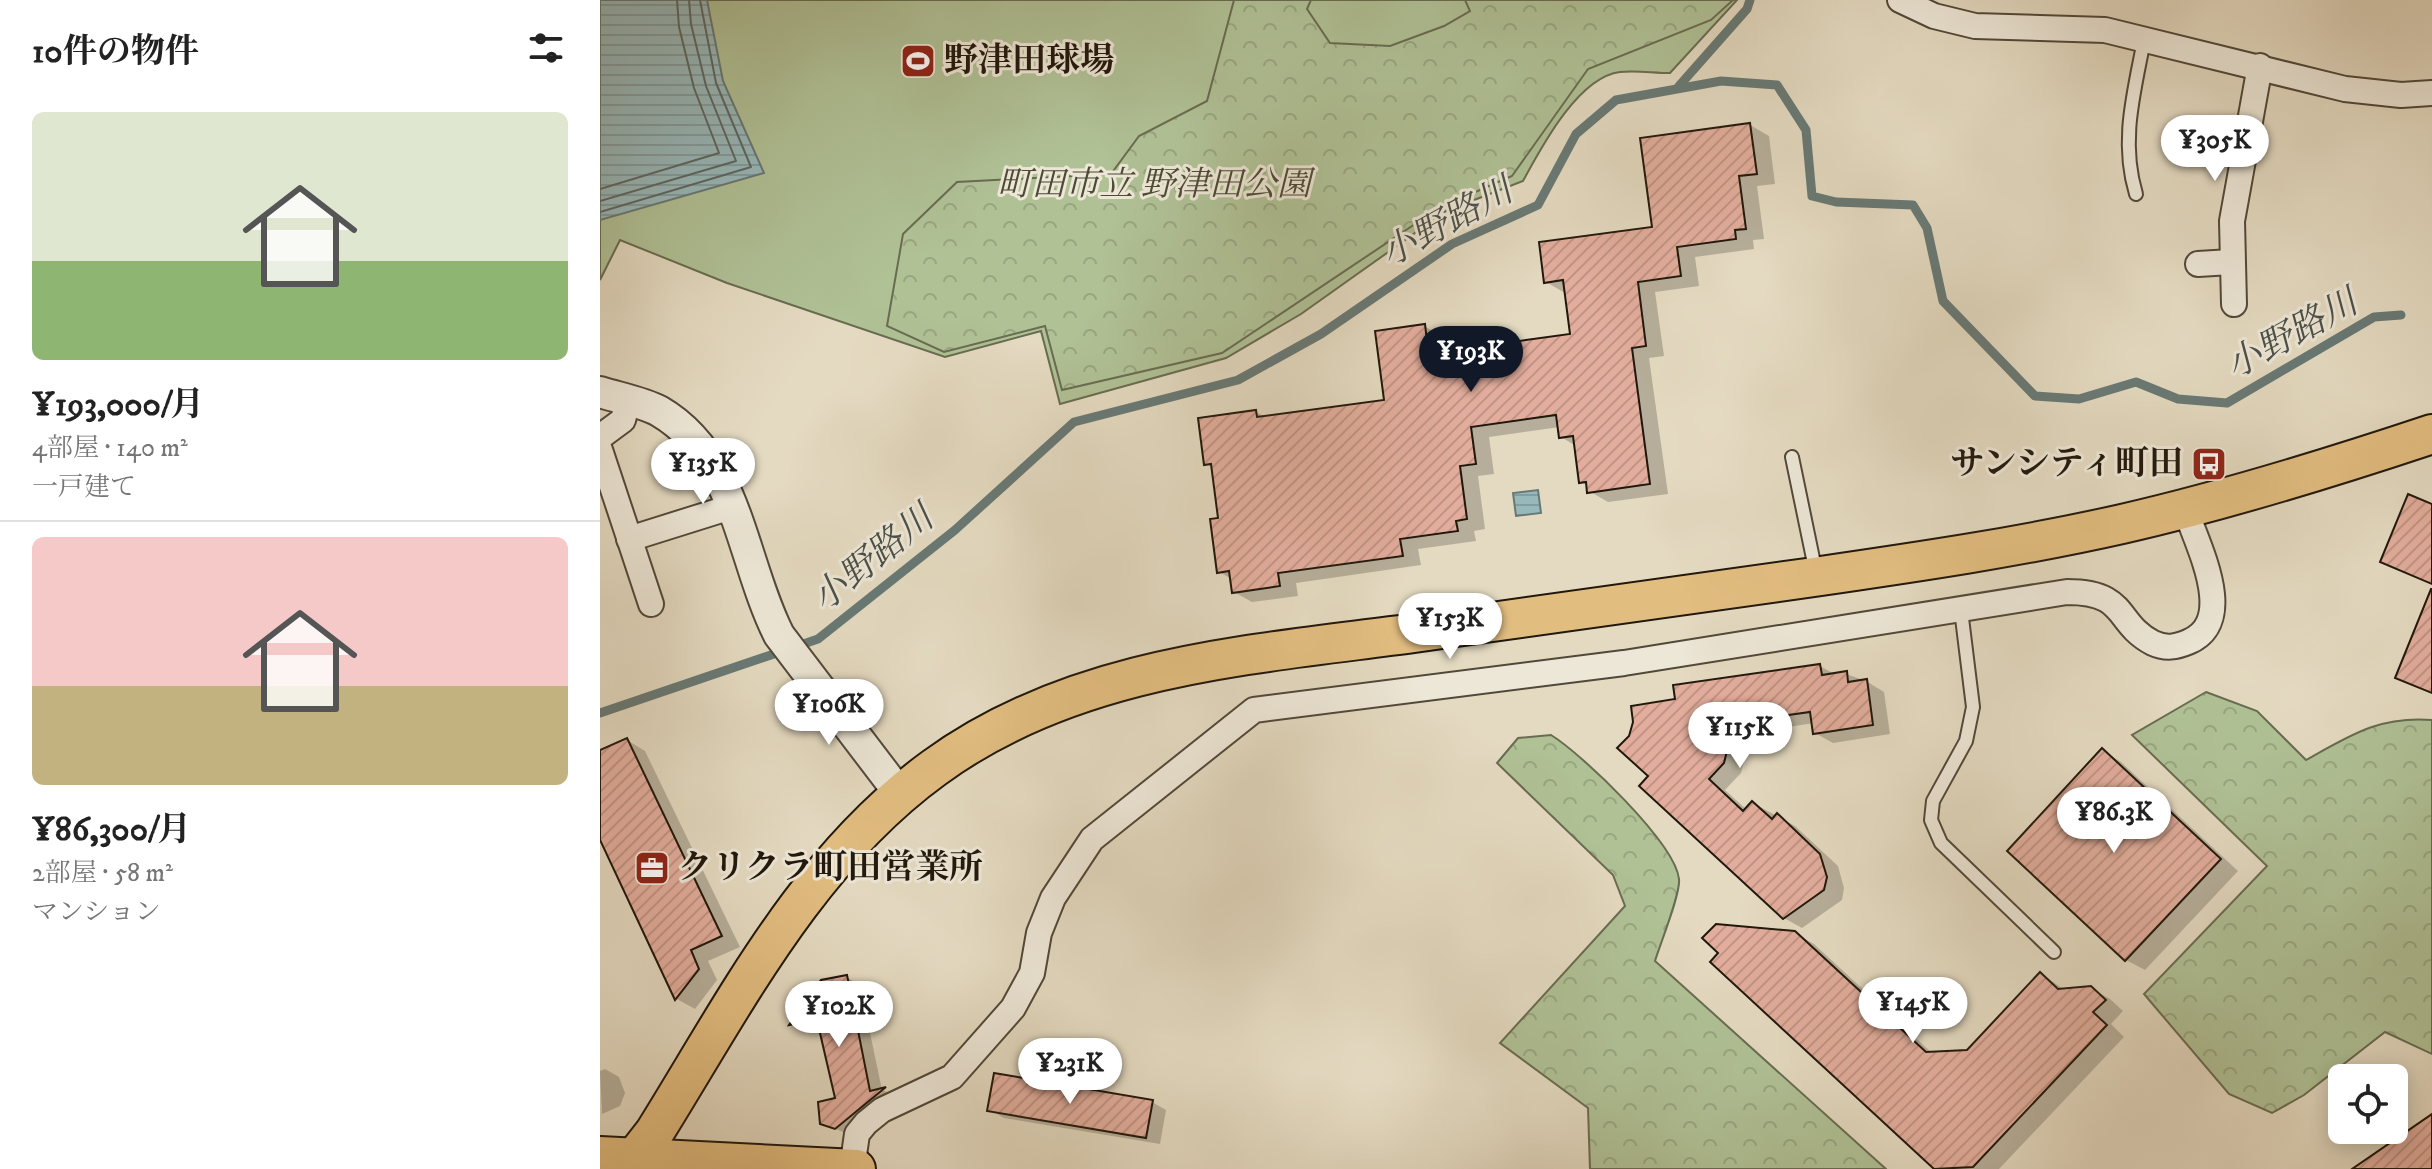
<!DOCTYPE html>
<html lang="ja">
<meta charset="utf-8">
<style>
body{margin:0;font-family:"IM FELL DW Pica","Noto Serif JP",serif;background:#f2f2f2;color:#222;height:100vh;display:flex;flex-direction:column;font-size:30px;white-space:nowrap}
*{box-sizing:border-box;margin:0}
p{font-size:26px;color:#767676}
.icon{flex:none;width:44px;height:44px;fill:none;stroke:currentColor;stroke-width:2;stroke-linecap:round;stroke-linejoin:round}
.map{position:relative;flex:1;overflow:hidden}
.panel{display:flex;flex-direction:column;background:#fff;width:600px}
.panel>*{flex:none}
.fabs{position:absolute;left:1728px;top:1064px;display:grid;gap:16px}
.fabs a{display:grid;place-items:center;width:80px;height:80px;border-radius:12px;background:#fff;box-shadow:0 4px 20px #0003;font-size:40px}
.price{position:absolute;translate:-50% -68px;padding:0 18px;border-radius:28px;background:#fff;color:#222;font-size:26px;line-height:52px;filter:drop-shadow(0 2px 4px #0008)}
.price::after{content:'';position:absolute;left:50%;top:48px;width:24px;height:18px;margin-left:-12px;background:inherit;clip-path:polygon(0 0,100% 0,50% 100%)}
.price.active{background:#111827;color:#fff}
ul{padding:0;list-style:none}
li{display:grid;align-content:center;gap:16px;height:424px;padding:0 32px}
li+li{border-top:2px solid #e0e0e0}
li span{display:grid;place-items:center;height:248px;border-radius:12px;color:#555}
li>.icon{margin-inline-start:auto}
span .icon{width:144px;height:144px;fill:#fffc;stroke-width:1}
li b{font-size:34px}
h2{display:flex;justify-content:space-between;align-items:center;height:96px;padding:0 32px;font-size:34px}
main{display:flex;flex:1;min-height:0}
.map>svg:first-child{display:block}
</style>
<main>
<section class="panel">
<h2>10件の物件<svg class="icon" aria-label="filters" viewBox="0 0 24 24"><path d="M4 7h16M4 17h16"/><circle cx="9" cy="7" r="2"/><circle cx="15" cy="17" r="2"/></svg></h2>
<ul>
<li><span style="background:linear-gradient(#dfe7d0 60%,#8fb573 0)"><svg class="icon" aria-label="home" viewBox="0 0 24 24"><path d="M3 11l9-7 9 7M6 9v11h12V9"/></svg></span><div><b>¥193,000/月</b><p>4部屋 · 140 m²</p><p>一戸建て</p></div></li>
<li><span style="background:linear-gradient(#f6c9c9 60%,#c2b280 0)"><svg class="icon" aria-label="home" viewBox="0 0 24 24"><path d="M3 11l9-7 9 7M6 9v11h12V9"/></svg></span><div><b>¥86,300/月</b><p>2部屋 · 58 m²</p><p>マンション</p></div></li>
</ul>
</section>
<div class="map">
<svg width="1832" height="1169" viewBox="0 0 1832 1169">
<defs>
<pattern id="forest-crowns" width="20" height="18" patternUnits="userSpaceOnUse" patternTransform="scale(2)"><rect width="20" height="18" fill="#b0c196"/><path d="M2 6a3 3 0 1 1 6 0M12 15a3 3 0 1 1 6 0" fill="none" stroke="#97a580"/></pattern>
<pattern id="water-rules" width="6" height="5" patternUnits="userSpaceOnUse" patternTransform="scale(2)"><rect width="6" height="5" fill="#98b9bb"/><path d="M0 2.5h6" fill="none" stroke="#839ea0"/></pattern>
<pattern id="building-hatch" width="6" height="6" patternUnits="userSpaceOnUse" patternTransform="scale(2)"><rect width="6" height="6" fill="#e2ad9c"/><path d="M-1 1l2-2M0 6l6-6M5 7l2-2" fill="none" stroke="#c29485"/></pattern>
</defs>
<rect width="100%" height="100%" fill="#e4dac1"/>
<filter id="stains"><feTurbulence type="fractalNoise" baseFrequency=".0025" numOctaves="4"/><feColorMatrix values="0 0 0 0 .2 0 0 0 0 .09 0 0 0 0 .02 0 0 0 .5 -.17"/></filter>
<radialGradient id="worn" r=".72"><stop offset=".6" stop-color="#630" stop-opacity="0"/><stop offset="1" stop-color="#630" stop-opacity=".3"/></radialGradient>
<path fill="#b0c196" stroke="#686c51" stroke-width="2" d="M0 0H1137L1070 73C1053 73 1036 70 1020 72 978 77 941 148 923 181L846 211 701 314 626 358 460 404 441 331 345 357 127 283 20 240 0 280Z"/>
<g fill="url(#forest-crowns)" stroke="#686c51" stroke-width="2">
<polygon points="634,0 711,0 707,9 730,43 790,46 844,26 870,11 865,0 1133,0 1111,20 988,69 912,176 839,208 622,353 462,390 445,326 344,352 287,326 303,234 357,182 511,174 539,136 607,101"/>
<path d="M1606 692 1657 711 1706 760C1751 735 1779 716 1832 720V1054L1785 1032 1704 1095 1672 1113 1629 1094 1544 994 1667 866 1532 735Z"/>
<path d="M951 735C982 754 1075 843 1079 879 1081 893 1060 944 1055 961L1286 1169H990L988 1108 900 1043 1025 906 1013 875 897 763 918 738Z"/>
</g>
<g fill="url(#water-rules)" stroke="#687975" stroke-width="2">
<polygon points="0,0 107,0 123,81 164,173 0,220"/>
<polygon points="938,490 941,513 916,516 913,493"/>
</g>
<g fill="#0003">
<polygon points="1150,125 1169,136 1175,184 1157,186 1164,239 1153,240 1154,249 1095,257 1099,286 1055,292 1064,356 1049,358 1068,494 1008,502 989,491 988,486 981,482 976,446 961,437 960,427 889,437 894,474 878,476 885,529 874,531 876,541 818,549 821,565 696,583 698,596 652,602 634,592 632,579 619,572 621,519 614,468 606,464 656,412 667,418 786,402 824,326 843,337 846,360 922,349 972,336 965,293 946,282 1054,229"/>
<polygon points="1220,666 1236,675 1246,674 1266,681 1284,692 1290,734 1233,743 1215,733 1214,723 1143,734 1146,754 1141,773 1125,790 1147,810 1153,803 1195,826 1238,866 1244,888 1242,900 1202,928 1184,918 1050,776 1078,701"/>
<polygon points="27,740 45,751 140,947 108,961 117,980 95,1009 77,999 0,836 0,752"/>
<polygon points="1503,751 1521,762 1638,871 1545,970 1526,960 1410,851"/>
<polygon points="1194,933 1214,944 1333,1054 1368,1052 1441,974 1465,990 1490,988 1510,999 1523,1011 1511,1024 1524,1037 1399,1169 1337,1169 1112,962"/>
<polygon points="246,977 260,985 282,1090 298,1096 250,1135 222,1123 238,1100 221,1029 205,1032 192,1025 222,982"/>
<polygon points="5,1069 19,1077 25,1093 20,1106 2,1114 0,1071"/>
<polygon points="552,1102 566,1110 560,1144 404,1118 390,1110"/>
</g>
<g fill="none" stroke-linecap="round" stroke-linejoin="round">
<g stroke="#5c6864" stroke-width="2">
<polyline points="0,189 119,153 94,88 79,27 77,0"/>
<polyline points="0,201 136,161 106,86 91,24 89,0"/>
<polyline points="0,212 151,167 116,83 100,0"/>
</g>
<g stroke="#687975" stroke-width="9">
<polyline points="1079,86 1147,9 1150,0"/>
<polyline points="0,713 218,639 355,530 474,422 638,380 721,334 852,244 938,205 976,134 1016,100 1121,81 1177,85 1206,130 1212,196 1236,202 1313,205 1327,228 1343,301 1435,396 1479,399 1536,382 1578,399 1627,403 1774,317 1801,315"/>
</g>
</g>
<g fill="url(#building-hatch)" stroke="#21180c" stroke-width="2">
<polygon points="1150,123 1157,174 1139,176 1146,229 1135,230 1136,239 1077,247 1081,276 1038,282 1046,346 1032,348 1050,484 987,493 986,482 979,483 973,436 959,438 956,415 871,427 876,464 860,466 867,519 856,521 858,531 800,539 803,556 678,573 680,586 632,593 629,571 617,573 610,519 618,518 611,464 604,465 598,418 656,410 657,417 784,400 775,331 825,324 829,360 920,347 919,341 970,334 963,280 944,283 939,242 1052,227 1040,138"/>
<polygon points="1808,494 1832,504 1832,584 1780,562"/>
<polygon points="1831,589 1832,589 1832,693 1795,678"/>
<polygon points="1220,664 1222,675 1247,671 1248,682 1267,679 1273,725 1213,734 1210,712 1126,724 1129,743 1124,763 1109,779 1143,811 1152,801 1172,819 1177,813 1220,854 1227,877 1224,890 1183,919 1039,786 1048,776 1017,748 1029,736 1033,722 1031,706 1075,699 1073,685"/>
<polygon points="27,738 122,936 91,950 99,969 75,1000 0,840 0,750"/>
<polygon points="1502,748 1621,859 1525,961 1407,851"/>
<polygon points="1116,924 1195,931 1326,1052 1367,1050 1440,972 1458,989 1491,986 1506,1000 1493,1012 1507,1025 1373,1167 1334,1169 1110,962 1118,953 1102,938"/>
<polygon points="247,975 270,1091 286,1087 235,1129 220,1124 218,1102 235,1098 217,1020 189,1025 221,980"/>
<polygon points="394,1073 553,1100 546,1138 387,1111"/>
<polygon points="1832,1114 1832,1169 1752,1169"/>
</g>
<g fill="none" stroke-linecap="round" stroke-linejoin="round">
<g stroke="#524839" stroke-width="16">
<g id="service">
<path d="M1536 194C1520 141 1534 93 1544 40"/>
<polyline points="1192,457 1216,573"/>
<polyline points="1361,610 1373,707 1366,741 1333,801 1331,820 1341,843 1454,952"/>
</g>
</g>
<g stroke="#524839" stroke-width="28">
<g id="minor">
<polyline points="1300,0 1334,16 1375,26 1505,30 1745,89 1801,95 1832,93"/>
<polyline points="1598,264 1631,262"/>
<polyline points="1634,304 1632,221 1660,66"/>
<polyline points="0,437 23,420 28,401"/>
<polyline points="0,450 51,604"/>
<polyline points="29,539 131,507"/>
<path d="M252 1169 257 1134 266 1123 282 1110 352 1077 413 1008 432 973 439 933 453 898 492 839 654 710 1024 663 1467 592C1529 592 1514 623 1553 643 1566 649 1576 647 1588 642 1639 621 1596 543 1585 508"/>
</g>
</g>
<g stroke="#524839" stroke-width="34">
<path id="tertiary" d="M0 392C19 398 42 402 59 411 138 457 141 560 179 635L300 794"/>
</g>
<g stroke="#21180c" stroke-width="42">
<g id="primary">
<polyline points="0,1156 256,1169"/>
<path d="M26 1169 54 1133C135 1003 207 860 334 768 473 666 649 655 814 633 947 614 1080 596 1214 577 1317 562 1420 547 1522 524 1627 500 1730 468 1832 434"/>
</g>
</g>
<use href="#service" stroke="#ede7d7" stroke-width="12"/>
<use href="#minor" stroke="#ede7d7" stroke-width="24"/>
<use href="#tertiary" stroke="#ede7d7" stroke-width="30"/>
<use href="#primary" stroke="#e2bd80" stroke-width="38"/>
</g>
<defs>
<g id="stadium-square" transform="scale(1.8)"><rect x="-9" y="-9" width="18" height="18" rx="4" fill="#8f2418" stroke="#ede7d7"/><path d="M0-5a6.5 5 0 1 0 0 10a6.5 5 0 1 0 0-10ZM-3.5-1.8h7v3.6h-7Z" fill="#fff"/></g>
<g id="bus-square" transform="scale(1.8)"><rect x="-9" y="-9" width="18" height="18" rx="4" fill="#8f2418" stroke="#ede7d7"/><path d="M-5-6H5V4H4V6H2V4H-2V6H-4V4H-5ZM-3.5-4V0h7V-4ZM-3.5 1.2v1.5H-2V1.2ZM2 1.2v1.5H3.5V1.2Z" fill="#fff"/></g>
<g id="office-square" transform="scale(1.8)"><rect x="-9" y="-9" width="18" height="18" rx="4" fill="#8f2418" stroke="#ede7d7"/><path d="M-6-3h4V-5.5h4V-3h4V5H-6ZM-1-4.5V-3h2v-1.5ZM-6 0V1H6V0Z" fill="#fff"/></g>
</defs>
<g fill-rule="evenodd">
<use href="#stadium-square" x="318" y="61"/>
<use href="#bus-square" x="1609" y="464"/>
<use href="#office-square" x="52" y="868"/>
</g>
<g text-anchor="middle" dominant-baseline="central" stroke-width="6" stroke-linejoin="round" paint-order="stroke">
<g font-size="34" font-weight="bold" fill="#21180c" stroke="#ede7d7" text-anchor="start">
<text x="344" y="61">野津田球場</text>
<text x="1583" y="464" text-anchor="end">サンシティ町田</text>
<text x="78" y="868">クリクラ町田営業所</text>
</g>
<g font-size="34" font-style="italic" fill="#4c4b35" stroke="#ede7d7">
<text x="554" y="185">町田市立 野津田公園</text>
</g>
<g font-size="36" font-style="italic" fill="#4b5049" stroke="#ede7d7">
<text transform="translate(847 223) rotate(-29)">小野路川</text>
<text transform="translate(1692 335) rotate(-29)">小野路川</text>
<text transform="translate(273 559) rotate(-39)">小野路川</text>
</g>
</g>
<rect width="100%" height="100%" filter="url(#stains)"/>
<rect width="100%" height="100%" fill="url(#worn)"/>
</svg>
<div class="fabs">
<a><svg class="icon" aria-label="locate" viewBox="0 0 24 24"><circle cx="12" cy="12" r="6"/><path d="M12 2v4M12 18v4M2 12h4M18 12h4"/></svg></a>
</div>
<b class="price" style="left:1615px;top:183px">¥305K</b>
<b class="price active" style="left:871px;top:394px">¥193K</b>
<b class="price" style="left:103px;top:506px">¥135K</b>
<b class="price" style="left:850px;top:661px">¥153K</b>
<b class="price" style="left:229px;top:747px">¥106K</b>
<b class="price" style="left:1140px;top:770px">¥115K</b>
<b class="price" style="left:1514px;top:855px">¥86.3K</b>
<b class="price" style="left:1313px;top:1045px">¥145K</b>
<b class="price" style="left:239px;top:1049px">¥102K</b>
<b class="price" style="left:470px;top:1106px">¥231K</b>
</div>
</main>
